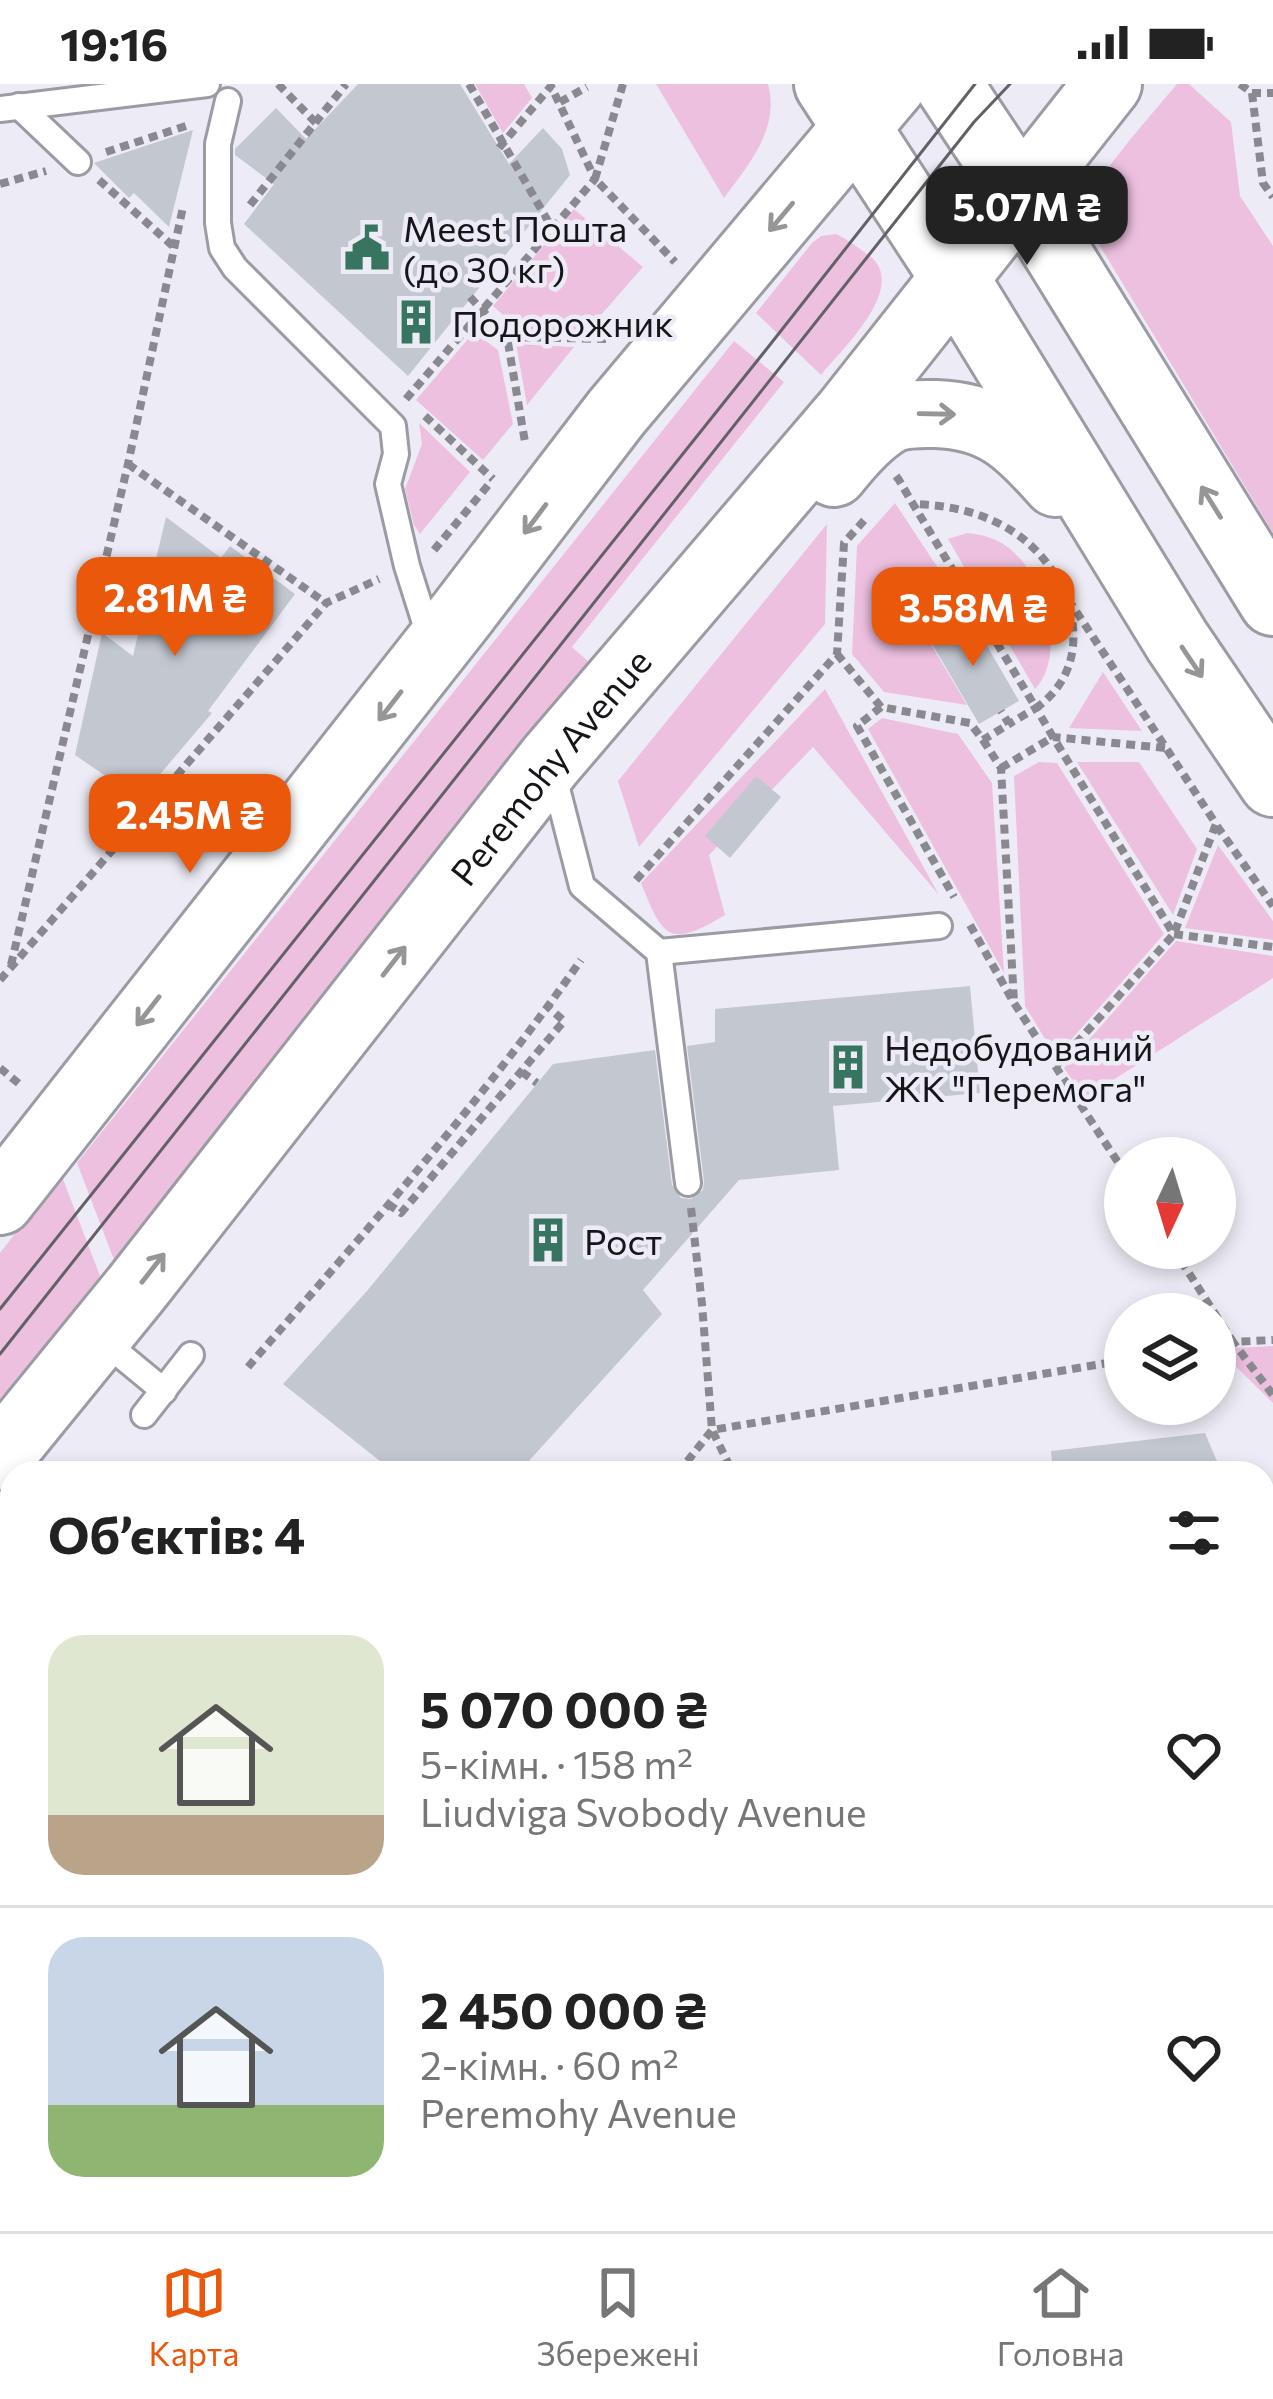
<!DOCTYPE html>
<html lang="uk">
<meta charset="utf-8">
<style>
body{margin:0;font-family:Commissioner,sans-serif;background:#f2f2f2;color:#222;height:100vh;display:flex;flex-direction:column;font-size:45px;white-space:nowrap}
*{box-sizing:border-box;margin:0}
p{font-size:39px;color:#767676}
.icon{flex:none;width:66px;height:66px;fill:none;stroke:currentColor;stroke-width:2;stroke-linecap:round;stroke-linejoin:round}
.map{position:relative;flex:1;overflow:hidden}
.drawer{position:absolute;left:0px;top:1377px;width:1275px;height:771px;display:flex;flex-direction:column;background:#fff;border-radius:36px 36px 0 0;box-shadow:0 6px 18px #0003}
.drawer>*{flex:none}
.needle{width:78px;rotate:184deg}
.buttons{position:absolute;left:1104px;top:1053px;display:grid;gap:24px}
.buttons a{display:grid;place-items:center;width:132px;height:132px;border-radius:50%;background:#fff;box-shadow:0 6px 18px #0003;font-size:60px}
.price{position:absolute;translate:-50% -102px;padding:0 27px;border-radius:24px;background:#ea580c;color:#fff;font-size:39px;line-height:78px;filter:drop-shadow(0 3px 6px #0008)}
.price::after{content:'';position:absolute;left:50%;top:72px;width:36px;height:27px;margin-left:-18px;background:inherit;clip-path:polygon(0 0,100% 0,50% 100%)}
.price.active{background:#222;color:#fff}
ul{padding:0;list-style:none}
li{display:flex;align-items:center;gap:36px;height:300px;padding:0 48px}
li+li{border-top:3px solid #e0e0e0}
li span{display:grid;place-items:center;flex:none;width:336px;height:240px;border-radius:36px;color:#555}
li>.icon{margin-inline-start:auto}
span .icon{width:144px;height:144px;fill:#fffc;stroke-width:1}
li b{font-size:51px}
h2{display:flex;justify-content:space-between;align-items:center;height:144px;padding:0 48px;font-size:51px}
.status{display:flex;justify-content:space-between;align-items:center;height:84px;padding:0 60px;background:#fff;direction:ltr}
.status svg{height:33px;fill:currentColor}
.tab-bar{display:flex;justify-content:space-around;align-items:center;height:168px;border-top:3px solid #e0e0e0;background:#fff;font-size:33px;color:#767676}
.tab-bar a{display:grid;justify-items:center;gap:6px}
.tab-bar .active{color:#ea580c}
.map>svg:first-child{display:block}
</style>
<div class="status"><b>19:16</b><svg viewBox="0 0 49 12"><path d="M0 12V9h3v3zM5 12V6h3v6zM10 12V3h3v9zM15 12V0h3v12zM26 1h20v11H26zM47 4h2v5h-2z"/></svg></div>
<div class="map">
<svg width="1273" height="2147" viewBox="0 0 1273 2147">
<rect width="100%" height="100%" fill="#edecf6"/>
<g fill="#eec0e0">
<polygon points="475,0 524,0 532,14 503,49"/>
<path d="M656 0H768C780 45 749 80 724 114Z"/>
<path d="M1177 0H1189L1231 38 1240 112 1273 162V449L1094 152C1090 144 1084 135 1085 125 1089 100 1158 23 1177 0Z"/>
<polygon points="574,125 643,183 586,248 521,247 493,222"/>
<path d="M836 150C845 154 852 159 860 165 865 169 871 172 875 177 902 210 841 266 821 291L756 229 812 159 821 152Z"/>
<polygon points="474,248 498,266 513,340 483,376 416,316"/>
<polygon points="734,257 784,298 572,563 590,579 114,1176 77,1079"/>
<polygon points="516,260 574,263 527,321"/>
<polygon points="419,339 470,388 420,450 414,441 405,405 422,360"/>
<polygon points="895,419 967,528 926,552 967,621 884,608 852,570 857,462"/>
<polygon points="827,440 825,540 639,763 618,697"/>
<path d="M967 449C979 450 992 453 1003 460 1043 484 1069 569 1035 605L948 455Z"/>
<polygon points="1103,588 1142,647 1069,644"/>
<path d="M825 605 939 811 813 663 709 771 725 831C669 865 663 854 641 799Z"/>
<polygon points="882,634 958,650 992,699 1004,889 868,645"/>
<polygon points="1039,678 1057,679 1164,850 1056,973 1025,922 1014,692"/>
<polygon points="1077,678 1139,678 1197,765 1173,831"/>
<polygon points="1218,761 1273,837 1273,856 1185,844"/>
<polygon points="1176,857 1273,872 1273,894 1085,1014 1064,984"/>
<polygon points="61,1090 100,1192 0,1318 0,1169"/>
<polygon points="1273,1262 1273,1319 1218,1265"/>
</g>
<g fill="#c3c7d0">
<polygon points="358,0 460,0 509,80 543,44 562,65 570,91 408,292 244,140 274,100 235,71 235,65 276,24 306,55"/>
<polygon points="193,46 169,143 134,109 129,114 94,79"/>
<polygon points="166,433 221,474 230,462 295,510 208,627 212,629 139,715 75,671 102,549 133,572"/>
<polygon points="968,529 1019,617 979,640 928,553"/>
<polygon points="756,692 781,713 730,774 705,752"/>
<polygon points="970,902 980,1009 833,1022 839,1086 739,1096 643,1206 662,1230 518,1389 395,1389 283,1300 367,1207 553,980 655,966 672,1101 681,1114 691,1115 703,1106 704,1097 687,962 715,958 715,925"/>
<polygon points="1205,1349 1222,1389 1053,1389 1051,1367"/>
</g>
<g fill="none" stroke-linecap="round" stroke-linejoin="round">
<g stroke="#9b9ba4" stroke-width="30">
<g id="lane">
<polyline points="228,17 218,60 218,139 222,164 235,184 393,342 396,370 388,400 407,482 431,558"/>
<polyline points="19,22 78,78"/>
<polyline points="0,25 207,0"/>
<polyline points="552,685 582,802 659,868 688,1099"/>
<polyline points="659,868 939,842"/>
<polyline points="101,1255 164,1307"/>
<polyline points="144,1331 191,1271"/>
<polyline points="1263,1602 1273,1615"/>
<polyline points="350,2147 359,2136"/>
</g>
</g>
<g stroke="#9b9ba4" stroke-width="72">
<g id="secondary">
<polyline points="828,0 954,193 1177,557 1273,699"/>
<polyline points="948,0 1021,110 1273,518"/>
<path d="M834 389C849 370 868 348 889 336 903 329 921 330 936 330 994 332 1019 357 1056 399"/>
<polyline points="0,1117 462,530 616,329 893,0"/>
<path id="s1" d="M0 1372 136 1205 550 677 847 330 1108 0"/>
</g>
</g>
<g stroke="#8a8990" stroke-width="8" stroke-dasharray="9 6" stroke-linecap="butt">
<polyline points="278,0 319,42"/>
<polyline points="469,0 552,144"/>
<polyline points="623,0 595,95 675,178"/>
<polyline points="1240,0 1252,9 1273,9"/>
<polyline points="1252,9 1263,99 1273,113"/>
<polyline points="560,18 587,3"/>
<polyline points="499,64 551,2"/>
<polyline points="106,68 189,41"/>
<polyline points="99,96 174,163"/>
<polyline points="0,100 46,87"/>
<polyline points="250,121 346,0"/>
<polyline points="470,213 507,253 525,358"/>
<polyline points="507,253 609,255"/>
<polyline points="406,315 595,95 550,0"/>
<polyline points="425,332 493,395"/>
<polyline points="128,380 326,519"/>
<path d="M896 392 899 396 913 420 1036 624C1100 579 1074 491 1018 451 987 429 950 421 913 420"/>
<polyline points="434,466 490,399"/>
<polyline points="837,570 881,623 970,639 983,656 1009,640 1001,627"/>
<polyline points="881,623 857,642 954,813"/>
<polyline points="983,656 1001,684 1014,918"/>
<polyline points="1165,664 1053,653 1173,849"/>
<polyline points="1001,684 1053,653 1036,624 1009,640"/>
<polyline points="1217,742 1273,822"/>
<polyline points="636,796 837,570 844,459 867,433"/>
<polyline points="970,841 1014,919 1125,1089"/>
<polyline points="1174,850 1273,863"/>
<polyline points="11,881 128,380 183,123"/>
<polyline points="0,896 326,519 379,495"/>
<polyline points="1056,982 1174,850 1216,740 1072,521"/>
<polyline points="0,984 23,1003"/>
<polyline points="522,988 537,999"/>
<polyline points="388,1120 401,1129 564,937 548,923"/>
<polyline points="691,1124 702,1220 712,1346 733,1389"/>
<polyline points="1173,1164 1233,1258 1273,1256"/>
<polyline points="1215,1261 1233,1258 1273,1311"/>
<path d="M248 1283C361 1152 482 1018 581 876"/>
<polyline points="678,1389 712,1346 1125,1276"/>
<polyline points="1263,1432 1273,1424"/>
<polyline points="0,1602 12,1587"/>
<polyline points="0,1668 12,1652"/>
<polyline points="0,1961 12,1984"/>
<polyline points="482,2136 496,2147"/>
<polyline points="570,2136 584,2147"/>
<polyline points="632,2136 633,2147"/>
<polyline points="84,2147 92,2137"/>
<polyline points="525,2147 538,2136"/>
</g>
<use href="#lane" stroke="#fff" stroke-width="24"/>
<use href="#secondary" stroke="#fff" stroke-width="66"/>
<g stroke="#626167" stroke-width="3">
<polyline points="0,1225 769,262 975,0"/>
<polyline points="0,1270 974,38 1010,0"/>
</g>
</g>
<defs><path id="oneway-shaft" d="M-6 0H5M1.5-3L5.5 0L1.5 3" fill="none" stroke-width="1.6" stroke-linecap="round" stroke-linejoin="round" transform="scale(3)"/></defs>
<g stroke="#969698">
<use href="#oneway-shaft" transform="translate(781 133) rotate(130)"/>
<use href="#oneway-shaft" transform="translate(937 330) rotate(1)"/>
<use href="#oneway-shaft" transform="translate(1211 418) rotate(-122)"/>
<use href="#oneway-shaft" transform="translate(535 435) rotate(127)"/>
<use href="#oneway-shaft" transform="translate(1192 578) rotate(56)"/>
<use href="#oneway-shaft" transform="translate(390 622) rotate(128)"/>
<use href="#oneway-shaft" transform="translate(394 877) rotate(-52)"/>
<use href="#oneway-shaft" transform="translate(148 927) rotate(128)"/>
<use href="#oneway-shaft" transform="translate(153 1184) rotate(-52)"/>
</g>
<defs>
<g id="civic-bare" transform="scale(3.6)"><path d="M-.6-6.5H3V-4.5H.6V-3L4-1V1h2V6H-6V1h2V-1L-.6-3ZM-1.2 2.5V6h2.4V2.5Z" fill="#387561" stroke="#edecf6" stroke-width="2.5" paint-order="stroke"/></g>
<g id="building-bare" transform="scale(3.6)"><path d="M-4-6H4V6H1V3H-1V6H-4ZM-2.5-4.3h1.7v1.8h-1.7ZM.8-4.3h1.7v1.8H.8ZM-2.5-1h1.7V.8h-1.7ZM.8-1h1.7V.8H.8Z" fill="#387561" stroke="#edecf6" stroke-width="2.5" paint-order="stroke"/></g>
</defs>
<g fill-rule="evenodd">
<use href="#civic-bare" x="367" y="164"/>
<use href="#building-bare" x="416" y="238"/>
<use href="#building-bare" x="848" y="983"/>
<use href="#building-bare" x="548" y="1156"/>
</g>
<g text-anchor="middle" dominant-baseline="central" stroke-width="9" stroke-linejoin="round" paint-order="stroke">
<g font-size="36" fill="#161519" stroke="#edecf6" text-anchor="start">
<text x="403" y="143">Meest Пошта<tspan x="403" dy="41">(до 30 кг)</tspan></text>
<text x="452" y="238">Подорожник</text>
<text x="884" y="962">Недобудований<tspan x="884" dy="41">ЖК "Перемога"</tspan></text>
<text x="584" y="1156">Рост</text>
</g>
<g font-size="36" fill="#161519" stroke="#edecf6">
<text stroke="none"><textPath href="#s1" startOffset="882">Peremohy Avenue</textPath></text>
</g>
</g>
</svg>
<div class="buttons">
<a><svg class="needle" viewBox="-14 -14 28 28"><path d="M0-13l5 13h-10z" fill="#e53935"/><path d="M0 13l5-13h-10z" fill="#767676"/></svg></a>
<a><svg class="icon" aria-label="layers" viewBox="0 0 24 24"><path d="M12 4l9 5-9 5-9-5zM3 14l9 5 9-5"/></svg></a>
</div>
<b class="price active" style="left:1027px;top:184px">5.07M ₴</b>
<b class="price" style="left:175px;top:575px">2.81M ₴</b>
<b class="price" style="left:973px;top:585px">3.58M ₴</b>
<b class="price" style="left:190px;top:792px">2.45M ₴</b>
<section class="drawer">
<h2>Об’єктів: 4<svg class="icon" aria-label="filters" viewBox="0 0 24 24"><path d="M4 7h16M4 17h16"/><circle cx="9" cy="7" r="2"/><circle cx="15" cy="17" r="2"/></svg></h2>
<ul>
<li><span style="background:linear-gradient(#dfe7d0 75%,#b9a48a 0)"><svg class="icon" aria-label="home" viewBox="0 0 24 24"><path d="M3 11l9-7 9 7M6 9v11h12V9"/></svg></span><div><b>5 070 000 ₴</b><p>5-кімн. · 158 m²</p><p>Liudviga Svobody Avenue</p></div><svg class="icon" aria-label="heart" viewBox="0 0 24 24"><path d="M12 20l-8-8c-3-5 5-10 8-4 3-6 11-1 8 4z"/></svg></li>
<li><span style="background:linear-gradient(#c9d6e8 70%,#8fb573 0)"><svg class="icon" aria-label="home" viewBox="0 0 24 24"><path d="M3 11l9-7 9 7M6 9v11h12V9"/></svg></span><div><b>2 450 000 ₴</b><p>2-кімн. · 60 m²</p><p>Peremohy Avenue</p></div><svg class="icon" aria-label="heart" viewBox="0 0 24 24"><path d="M12 20l-8-8c-3-5 5-10 8-4 3-6 11-1 8 4z"/></svg></li>
</ul>
</section>
</div>
<nav class="tab-bar">
<a class="active"><svg class="icon" aria-label="map" viewBox="0 0 24 24"><path d="M3 6l6-2 6 2 6-2v14l-6 2-6-2-6 2zM9 4v14M15 6v14"/></svg>Карта</a>
<a><svg class="icon" aria-label="saved" viewBox="0 0 24 24"><path d="M7 4h10v16l-5-4-5 4z"/></svg>Збережені</a>
<a><svg class="icon" aria-label="home" viewBox="0 0 24 24"><path d="M3 11l9-7 9 7M6 9v11h12V9"/></svg>Головна</a>
</nav>
